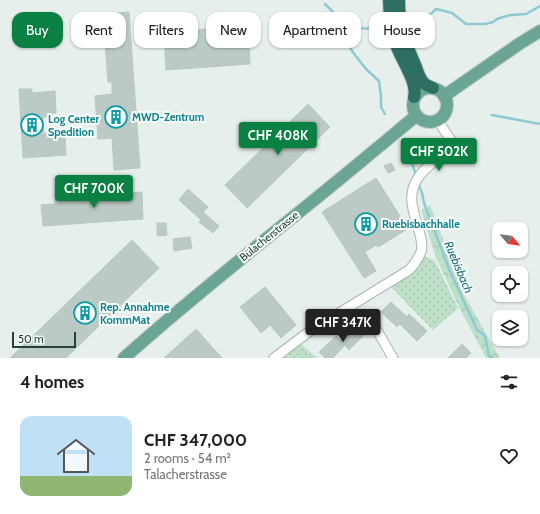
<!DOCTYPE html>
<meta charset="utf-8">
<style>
body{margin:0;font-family:Cabin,sans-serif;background:#f6f6f6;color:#202124;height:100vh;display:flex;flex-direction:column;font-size:15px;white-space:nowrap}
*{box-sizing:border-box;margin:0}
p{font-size:13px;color:#757577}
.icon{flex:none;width:22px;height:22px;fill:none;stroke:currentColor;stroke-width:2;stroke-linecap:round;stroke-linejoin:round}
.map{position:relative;height:358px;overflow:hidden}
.panel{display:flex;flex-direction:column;background:#fff;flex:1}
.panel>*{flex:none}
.banner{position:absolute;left:12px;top:12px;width:516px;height:36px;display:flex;gap:8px}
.needle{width:26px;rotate:119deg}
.buttons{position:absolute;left:492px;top:222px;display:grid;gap:8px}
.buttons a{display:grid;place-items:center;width:36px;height:36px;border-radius:8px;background:#fff;box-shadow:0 1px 3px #0004;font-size:20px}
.scale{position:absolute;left:12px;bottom:10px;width:64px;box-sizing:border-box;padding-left:4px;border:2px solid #24423a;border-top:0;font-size:11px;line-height:14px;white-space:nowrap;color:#24423a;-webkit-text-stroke:3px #f7fbf9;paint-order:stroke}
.price{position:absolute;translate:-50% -34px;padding:0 9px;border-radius:4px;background:#0b8043;color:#fff;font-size:13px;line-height:26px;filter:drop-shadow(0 1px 2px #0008)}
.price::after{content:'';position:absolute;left:50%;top:24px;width:12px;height:9px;margin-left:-6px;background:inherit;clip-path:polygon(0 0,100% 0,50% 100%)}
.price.current{background:#222;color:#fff}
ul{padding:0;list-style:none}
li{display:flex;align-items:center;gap:12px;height:100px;padding:0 20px}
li+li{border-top:1px solid #e0e0e0}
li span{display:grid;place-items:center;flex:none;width:112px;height:80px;border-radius:12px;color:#555}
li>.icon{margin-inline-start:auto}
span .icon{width:48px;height:48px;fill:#fffc;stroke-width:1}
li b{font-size:17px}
h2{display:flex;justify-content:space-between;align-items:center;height:48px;padding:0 20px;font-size:17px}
.pill{padding:0 14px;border-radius:12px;background:#fff;box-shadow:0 1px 3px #0004;font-size:14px;line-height:36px}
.pill.current{background:#0b8043;color:#fff}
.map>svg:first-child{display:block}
</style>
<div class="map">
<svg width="540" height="358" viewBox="0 0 540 358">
<defs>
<pattern id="grass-dots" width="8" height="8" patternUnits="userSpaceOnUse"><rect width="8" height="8" fill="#bfe0c8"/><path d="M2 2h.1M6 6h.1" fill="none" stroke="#a4c1ad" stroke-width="1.8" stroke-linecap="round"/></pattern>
<pattern id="forest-crowns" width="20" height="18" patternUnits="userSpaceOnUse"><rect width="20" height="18" fill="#bfe0c8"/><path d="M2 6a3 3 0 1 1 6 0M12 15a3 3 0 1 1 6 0" fill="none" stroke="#a4c1ad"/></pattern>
</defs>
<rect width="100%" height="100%" fill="#e6efeb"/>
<g fill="url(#grass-dots)">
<polygon points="424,256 435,261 458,308 433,330 391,287 411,273"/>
<polygon points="301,344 317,358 283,358"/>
</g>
<polygon fill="url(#forest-crowns)" points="430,205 463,293 500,358 486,358 459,307 436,258 421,210"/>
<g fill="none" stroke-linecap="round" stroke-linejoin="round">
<g stroke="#8ec9d4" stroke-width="2.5">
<polyline points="325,4 336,15 344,27 346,42 355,55 366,69 379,81 381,96 381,107 385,114"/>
<polyline points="414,21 432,13 436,9 452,13 466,24 485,24 493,22 497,19 503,17 511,15 526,14 540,6"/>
<path d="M344 27C355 27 365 30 375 28"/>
<polyline points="492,115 540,124"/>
<polyline points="407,155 413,166 416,176"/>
<polyline points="418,183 422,193 424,203 449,269 477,330 485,336 489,356 492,358"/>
</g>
</g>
<g fill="#bbcac4" stroke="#b8c9c2">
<polygon points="129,12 140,168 114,170 112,138 98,139 95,96 112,94 112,82 108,82 103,14"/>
<polygon points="248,26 250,64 166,70 164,32"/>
<polygon points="19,89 32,89 32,93 55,91 56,113 47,114 48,117 43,117 44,134 65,132 66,155 23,158"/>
<polygon points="308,104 330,127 247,208 225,185"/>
<polygon points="391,163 395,170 388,173 384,166"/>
<polygon points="376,178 400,216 398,217 406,230 378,247 376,245 365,252 376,271 364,278 322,212"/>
<polygon points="188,189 208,207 203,212 219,226 213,233 199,222 201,220 179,200"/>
<polygon points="142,192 143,219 43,226 41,205 55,204 55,198"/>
<polygon points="157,223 166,223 167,235 157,236"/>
<polygon points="190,237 192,248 174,251 173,239"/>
<polygon points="132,240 159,268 66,358 10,358"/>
<polygon points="265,287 296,325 281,338 270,325 261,333 240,307"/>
<polygon points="391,302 407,317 409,314 427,331 417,341 400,324 397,327 381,312"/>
<polygon points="357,324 366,333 349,350 345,345 333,358 325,358 319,352 336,336 341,341"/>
<polygon points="196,329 222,358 164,358"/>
<polygon points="462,344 471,353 466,358 448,358"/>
</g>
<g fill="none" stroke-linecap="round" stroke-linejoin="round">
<g stroke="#a8b8b2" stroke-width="11">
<g id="street">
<polyline points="371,320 393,358"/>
<path d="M274 358 310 331 409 270C414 265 418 259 421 252 423 245 421 238 419 231 414 213 406 195 418 178 425 166 444 155 455 146L438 121"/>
</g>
</g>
<g stroke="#c2cac8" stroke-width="14">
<g id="primary">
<circle cx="430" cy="105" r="17"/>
<polyline points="444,96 519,44 540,31"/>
<path d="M124 358C205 285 293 219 376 149 390 138 402 127 416 116"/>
</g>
</g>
<g stroke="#c2cac8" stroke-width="14">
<g id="highway">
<path d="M389 0C389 16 392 32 397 47 402 61 418 83 414 97"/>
<path d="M399 0C399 26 406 44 416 67 418 73 420 80 425 84 428 86 431 87 433 88"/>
</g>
</g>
<use href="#street" stroke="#fff" stroke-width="9"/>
<use href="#primary" stroke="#6aa596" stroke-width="12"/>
<use href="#highway" stroke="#2f6f62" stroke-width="12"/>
</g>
<defs>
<g id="building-ring" transform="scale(1.15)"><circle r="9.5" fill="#f7fbf9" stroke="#0f9aa8" stroke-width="1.5"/><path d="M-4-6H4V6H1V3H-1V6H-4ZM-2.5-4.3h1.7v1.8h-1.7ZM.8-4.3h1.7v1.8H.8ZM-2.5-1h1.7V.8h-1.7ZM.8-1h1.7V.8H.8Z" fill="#0f9aa8"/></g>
</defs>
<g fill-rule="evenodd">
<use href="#building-ring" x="116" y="117"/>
<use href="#building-ring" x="32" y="125"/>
<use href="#building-ring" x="366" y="224"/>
<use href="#building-ring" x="85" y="313"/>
</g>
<g text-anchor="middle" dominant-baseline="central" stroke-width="4" stroke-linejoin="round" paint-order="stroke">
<g font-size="11" font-weight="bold" fill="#0d838f" stroke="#f7fbf9" text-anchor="start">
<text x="132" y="117">MWD-Zentrum</text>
<text x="48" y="119">Log Center<tspan x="48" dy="13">Spedition</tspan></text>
<text x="382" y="224">Ruebisbachhalle</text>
<text x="100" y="307">Rep. Annahme<tspan x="100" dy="13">KommMat</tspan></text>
</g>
<g font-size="11" fill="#24423a" stroke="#f7fbf9">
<text transform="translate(269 236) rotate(-39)">Bülacherstrasse</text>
</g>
<g font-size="12" font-style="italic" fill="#1c6f80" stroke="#f7fbf9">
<text transform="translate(459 267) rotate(67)">Ruebisbach</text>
</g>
</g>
</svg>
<div class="buttons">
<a><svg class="needle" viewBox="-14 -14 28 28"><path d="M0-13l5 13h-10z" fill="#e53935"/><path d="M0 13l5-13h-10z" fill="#757577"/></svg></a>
<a><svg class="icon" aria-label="locate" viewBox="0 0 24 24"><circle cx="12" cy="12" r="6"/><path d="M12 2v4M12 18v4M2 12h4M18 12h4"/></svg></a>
<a><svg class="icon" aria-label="layers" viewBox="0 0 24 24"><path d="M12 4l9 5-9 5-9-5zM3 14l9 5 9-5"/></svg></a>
</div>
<div class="scale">50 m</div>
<b class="price" style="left:278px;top:156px">CHF 408K</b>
<b class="price" style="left:439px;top:172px">CHF 502K</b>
<b class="price" style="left:94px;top:209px">CHF 700K</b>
<b class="price current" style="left:343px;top:343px">CHF 347K</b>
<div class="banner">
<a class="pill current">Buy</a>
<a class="pill">Rent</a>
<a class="pill">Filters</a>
<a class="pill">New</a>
<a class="pill">Apartment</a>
<a class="pill">House</a>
</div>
</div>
<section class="panel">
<h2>4 homes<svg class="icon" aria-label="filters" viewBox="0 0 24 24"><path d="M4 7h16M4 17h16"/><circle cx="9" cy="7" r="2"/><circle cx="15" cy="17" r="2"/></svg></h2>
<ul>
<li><span style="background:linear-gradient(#bfe0f5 75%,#8fb573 0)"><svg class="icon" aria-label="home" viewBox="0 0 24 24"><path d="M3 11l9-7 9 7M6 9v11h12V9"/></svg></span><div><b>CHF 347,000</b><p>2 rooms · 54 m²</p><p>Talacherstrasse</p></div><svg class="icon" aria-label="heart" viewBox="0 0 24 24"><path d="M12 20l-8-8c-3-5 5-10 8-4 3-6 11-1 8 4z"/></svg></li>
</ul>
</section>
